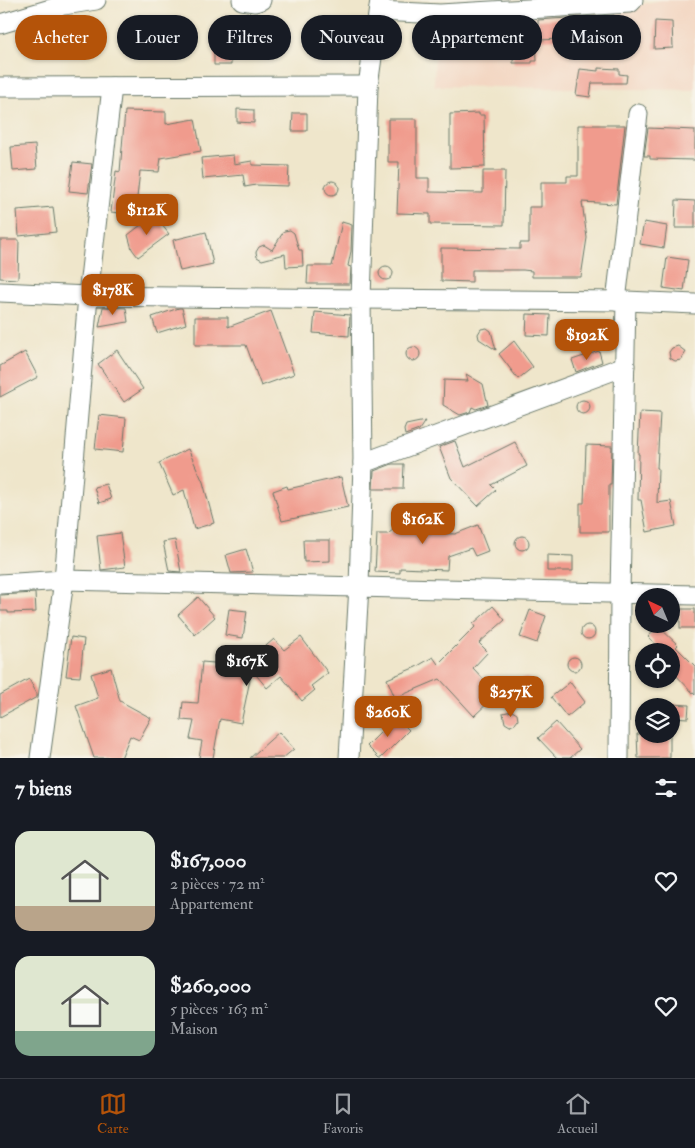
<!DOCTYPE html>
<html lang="fr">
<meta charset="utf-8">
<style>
body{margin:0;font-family:"IM FELL Double Pica",serif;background:#20242c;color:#f1f3f6;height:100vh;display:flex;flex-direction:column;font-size:19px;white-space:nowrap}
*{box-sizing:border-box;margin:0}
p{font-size:16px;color:#9ea1a6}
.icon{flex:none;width:28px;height:28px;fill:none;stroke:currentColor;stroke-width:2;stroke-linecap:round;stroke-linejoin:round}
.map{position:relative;height:758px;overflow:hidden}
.drawer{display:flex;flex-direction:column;background:#171b24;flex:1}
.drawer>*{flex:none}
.guide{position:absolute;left:15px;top:15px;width:665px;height:45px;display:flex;gap:10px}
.needle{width:32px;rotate:316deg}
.fabs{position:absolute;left:635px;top:588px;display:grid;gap:10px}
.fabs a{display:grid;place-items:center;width:45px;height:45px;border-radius:50%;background:#171b24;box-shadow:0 1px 4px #0004;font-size:25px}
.price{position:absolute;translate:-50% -42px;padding:0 11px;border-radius:10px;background:#b45309;color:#fff;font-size:16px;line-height:32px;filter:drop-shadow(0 1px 2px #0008)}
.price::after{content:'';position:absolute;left:50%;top:30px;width:15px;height:11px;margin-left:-8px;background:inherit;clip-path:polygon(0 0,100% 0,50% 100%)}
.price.selected{background:#222;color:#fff}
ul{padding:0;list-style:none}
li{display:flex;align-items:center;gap:15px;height:125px;padding:0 15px}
li span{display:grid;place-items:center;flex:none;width:140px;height:100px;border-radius:15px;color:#555}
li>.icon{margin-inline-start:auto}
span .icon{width:60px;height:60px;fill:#fffc;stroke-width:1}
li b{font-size:21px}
h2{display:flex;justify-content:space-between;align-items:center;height:60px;padding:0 15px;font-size:21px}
.pill{padding:0 18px;border-radius:22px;background:#171b24;box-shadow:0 1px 4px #0004;font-size:18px;line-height:45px}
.pill.selected{background:#b45309;color:#fff}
.menu{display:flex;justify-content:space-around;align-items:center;height:70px;border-top:1px solid #363941;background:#171b24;font-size:14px;color:#9ea1a6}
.menu a{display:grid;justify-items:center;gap:2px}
.menu .selected{color:#b45309}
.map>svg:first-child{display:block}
</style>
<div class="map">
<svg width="695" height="758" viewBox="0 0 695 758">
<rect width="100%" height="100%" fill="#f7f3e8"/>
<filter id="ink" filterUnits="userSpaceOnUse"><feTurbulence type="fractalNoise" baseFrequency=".02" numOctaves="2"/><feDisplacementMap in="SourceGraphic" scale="10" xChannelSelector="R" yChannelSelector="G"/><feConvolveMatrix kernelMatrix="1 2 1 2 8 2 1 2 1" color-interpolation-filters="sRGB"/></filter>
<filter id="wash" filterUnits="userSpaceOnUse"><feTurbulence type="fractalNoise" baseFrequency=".0096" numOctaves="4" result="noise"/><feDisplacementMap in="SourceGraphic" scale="20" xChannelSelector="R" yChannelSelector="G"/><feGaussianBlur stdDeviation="1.12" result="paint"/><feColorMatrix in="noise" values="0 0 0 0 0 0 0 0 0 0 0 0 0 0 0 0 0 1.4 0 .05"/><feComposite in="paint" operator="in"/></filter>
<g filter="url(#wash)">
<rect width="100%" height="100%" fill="#efe6cb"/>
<polygon fill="#f3d4bf" points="661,0 695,0 695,90 434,86 436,9 643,4"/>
<g id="blocks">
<g fill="#f09b8d">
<polygon points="614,15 614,37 538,40 538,20"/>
<polygon points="334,20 336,38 319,41 317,22"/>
<polygon points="655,21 672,22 673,48 654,49"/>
<polygon points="536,41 537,61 532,61 532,63 513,63 514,42"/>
<polygon points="214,50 231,51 231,65 214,65"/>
<polygon points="598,68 619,69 619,74 627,75 626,83 592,83 590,97 576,95 580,69 598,71"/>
<polygon points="237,109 254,110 254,123 237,122"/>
<polygon points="125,111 166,112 166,124 195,119 201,151 161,158 159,172 140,171 135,215 111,212 116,171 120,172"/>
<polygon points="293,113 307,113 307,131 292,131"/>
<polygon points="479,113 479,115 484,115 485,167 450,168 450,114"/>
<polygon points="388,119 417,119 417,178 429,178 429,192 483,193 483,171 505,171 504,225 430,224 430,214 397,213 399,162 388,162"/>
<polygon points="578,125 625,125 616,204 582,202 587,238 581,277 532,277 532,271 523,270 472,270 472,282 441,281 441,248 520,249 520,243 529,243 529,207 541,207 541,182 567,182 567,176 578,176"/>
<polygon points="648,128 695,130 695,160 650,159 650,156 644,156"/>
<polygon points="35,145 37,169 13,171 11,147"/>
<polygon points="233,155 234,164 252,161 252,165 289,166 288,186 256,185 245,187 243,175 203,179 201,158"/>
<polygon points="73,162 92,164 88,193 69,191"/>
<circle cx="332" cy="188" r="7"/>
<polygon points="676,200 695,201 695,228 675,228"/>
<polygon points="53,207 56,232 19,236 17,210"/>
<polygon points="154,215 169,234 138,257 132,249 128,235"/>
<polygon points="342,222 352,225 351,251 348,266 351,267 350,284 307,284 308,266 332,266"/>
<polygon points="644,222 667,226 664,248 640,244"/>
<polygon points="290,230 294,233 299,250 302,250 303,266 286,267 285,254 262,260 257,257 256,252 259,247 264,245 272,250 284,231"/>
<polygon points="206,232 213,264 180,271 173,240"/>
<polygon points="0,240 19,240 18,279 0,278"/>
<polygon points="667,257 688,260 684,291 663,288"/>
<circle cx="386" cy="273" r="7"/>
<polygon points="103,307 126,308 128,322 99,327"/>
<polygon points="179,308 182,308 186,324 157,333 152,317"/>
<polygon points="271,311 294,374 261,386 246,345 195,345 195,317 228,317 228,327"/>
<polygon points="315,312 350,315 349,336 313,333"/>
<polygon points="527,314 550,315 549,336 526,335"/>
<polygon points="487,328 491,331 496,350 479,339 478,334 481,329"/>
<polygon points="514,341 533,367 518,379 499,354"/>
<polygon points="678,346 686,352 681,360 675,361 670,358 669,352 672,348"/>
<circle cx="413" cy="354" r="7"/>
<polygon points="117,350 143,389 124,402 98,364"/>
<polygon points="599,351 602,362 576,372 572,360"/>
<polygon points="25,352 38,377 0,397 0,366"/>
<polygon points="466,374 483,384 488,405 476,409 472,407 470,412 460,415 443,405 444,380 468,381"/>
<circle cx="583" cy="407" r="7"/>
<polygon points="640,412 660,413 657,468 658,468 657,503 671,501 676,526 647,532 641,500 638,500 639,454 638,454"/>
<polygon points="99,415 126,418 123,452 95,449"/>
<polygon points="425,421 419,430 405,435 404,430 406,425"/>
<polygon points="455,441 465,467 515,442 527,466 491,485 496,490 478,506 451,478 439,447"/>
<polygon points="586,445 612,446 611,485 609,485 609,532 580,532 580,503 584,503"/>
<polygon points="188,449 203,482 214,523 194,529 184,490 173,495 159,463"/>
<polygon points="392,464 404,464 403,489 373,489 374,471"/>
<polygon points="341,477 348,507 282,521 273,491 287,486 288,489"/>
<polygon points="106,484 111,499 99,503 94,487"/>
<polygon points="425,502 435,514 414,532 455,534 478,525 488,551 475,556 471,548 448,556 447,570 400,568 400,573 375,572 377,534 388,534"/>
<polygon points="120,533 125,567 101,570 97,536"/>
<circle cx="522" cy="543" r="7"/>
<polygon points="175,540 181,572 169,571 163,542"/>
<polygon points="303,540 330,540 330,561 304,562"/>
<polygon points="246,549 253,572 231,573 226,555"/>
<polygon points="547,555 573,556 573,571 547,571"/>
<polygon points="35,593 36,612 8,613 8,611 0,611 0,595"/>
<polygon points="198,597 215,617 195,635 178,615"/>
<polygon points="493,606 505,620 479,643 488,652 473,668 501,698 492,699 474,716 440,679 395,698 387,679 416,667 433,657 438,664 475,627 473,624"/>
<polygon points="229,609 247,611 243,638 225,635"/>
<rect x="680" y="609" width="15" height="19"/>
<polygon points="530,610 546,616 537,643 520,637"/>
<circle cx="588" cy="632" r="7"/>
<polygon points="658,626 678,645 676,647 695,666 695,695 671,670 671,651 663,651 648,637"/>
<polygon points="71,637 84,639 80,677 66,676"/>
<polygon points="301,637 328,673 311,686 315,690 302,701 281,676 267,688 252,670 241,723 220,719 213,758 199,758 202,741 190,739 194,721 181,720 183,702 198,703 202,662 238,665 237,671 274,639 284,650"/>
<circle cx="574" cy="664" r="7"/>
<polygon points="111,668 120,701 151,718 139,740 130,736 121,758 94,758 76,706 98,698 91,674"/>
<circle cx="525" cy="685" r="7"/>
<polygon points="29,679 37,694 37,697 0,717 0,695"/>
<polygon points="570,682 585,702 567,717 551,697"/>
<polygon points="671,704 689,705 688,718 671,717"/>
<polygon points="512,711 517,714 518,720 515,724 510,726 505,723 503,713"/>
<polygon points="396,717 409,730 381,758 379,758 367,746"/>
<polygon points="556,722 580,749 570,758 557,758 538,738"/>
<polygon points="279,732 294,749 283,758 250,758"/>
<polygon points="637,734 670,734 670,758 638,758"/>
</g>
</g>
</g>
<g filter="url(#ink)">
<use href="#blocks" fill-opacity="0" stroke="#687869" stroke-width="1"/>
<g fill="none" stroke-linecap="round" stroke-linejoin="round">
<g stroke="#687869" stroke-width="21">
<g id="street">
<polyline points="242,0 255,2 261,0"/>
<polyline points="380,0 368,86 361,299 626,301 695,304"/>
<polyline points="379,11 440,14 630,3 633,0"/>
<polyline points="0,24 64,5 96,0"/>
<polyline points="0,87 368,86"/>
<polyline points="0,292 88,296 361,299 363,463"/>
<polyline points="616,301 638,114"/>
<polyline points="0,584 64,580 695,595"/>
<polyline points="40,758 64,580 88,296 112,87"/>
<polyline points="349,758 359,586 363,463 625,366"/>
<polyline points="619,758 620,593 626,301"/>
</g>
</g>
<use href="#street" stroke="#fff" stroke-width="19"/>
</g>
</g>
</svg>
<div class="fabs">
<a><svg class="needle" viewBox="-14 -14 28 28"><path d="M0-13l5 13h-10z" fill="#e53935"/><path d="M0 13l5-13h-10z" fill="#9ea1a6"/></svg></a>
<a><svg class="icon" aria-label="locate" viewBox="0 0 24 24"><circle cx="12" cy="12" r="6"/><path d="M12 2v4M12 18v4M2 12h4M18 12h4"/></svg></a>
<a><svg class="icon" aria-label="layers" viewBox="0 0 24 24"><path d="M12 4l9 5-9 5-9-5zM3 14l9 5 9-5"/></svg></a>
</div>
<b class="price" style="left:147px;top:236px">$112K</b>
<b class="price" style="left:113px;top:316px">$178K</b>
<b class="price" style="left:587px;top:361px">$192K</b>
<b class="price" style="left:423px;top:545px">$162K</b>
<b class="price selected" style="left:247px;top:687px">$167K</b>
<b class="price" style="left:511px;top:718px">$257K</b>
<b class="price" style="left:388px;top:738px">$260K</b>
<div class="guide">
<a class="pill selected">Acheter</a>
<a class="pill">Louer</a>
<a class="pill">Filtres</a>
<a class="pill">Nouveau</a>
<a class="pill">Appartement</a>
<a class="pill">Maison</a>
</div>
</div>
<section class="drawer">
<h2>7 biens<svg class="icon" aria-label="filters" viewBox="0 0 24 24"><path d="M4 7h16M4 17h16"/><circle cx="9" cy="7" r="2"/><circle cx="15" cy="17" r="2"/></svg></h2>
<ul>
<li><span style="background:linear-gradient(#dfe7d0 75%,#b9a48a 0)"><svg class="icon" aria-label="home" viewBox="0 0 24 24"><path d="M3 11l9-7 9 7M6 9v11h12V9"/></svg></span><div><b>$167,000</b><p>2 pièces · 72 m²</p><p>Appartement</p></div><svg class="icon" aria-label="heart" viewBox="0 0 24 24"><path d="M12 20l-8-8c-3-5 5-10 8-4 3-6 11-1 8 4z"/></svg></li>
<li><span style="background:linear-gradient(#dfe7d0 75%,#7fa58c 0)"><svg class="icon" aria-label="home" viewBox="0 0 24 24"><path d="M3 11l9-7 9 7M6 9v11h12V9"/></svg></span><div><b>$260,000</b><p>5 pièces · 163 m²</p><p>Maison</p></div><svg class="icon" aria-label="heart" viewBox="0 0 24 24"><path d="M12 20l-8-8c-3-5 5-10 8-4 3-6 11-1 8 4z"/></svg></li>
</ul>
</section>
<nav class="menu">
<a class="selected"><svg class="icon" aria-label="map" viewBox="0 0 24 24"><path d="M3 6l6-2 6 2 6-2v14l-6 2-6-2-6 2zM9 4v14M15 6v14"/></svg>Carte</a>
<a><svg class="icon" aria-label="saved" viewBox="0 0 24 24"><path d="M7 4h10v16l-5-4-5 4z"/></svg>Favoris</a>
<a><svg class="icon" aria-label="home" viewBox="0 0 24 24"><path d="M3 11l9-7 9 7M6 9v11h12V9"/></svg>Accueil</a>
</nav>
